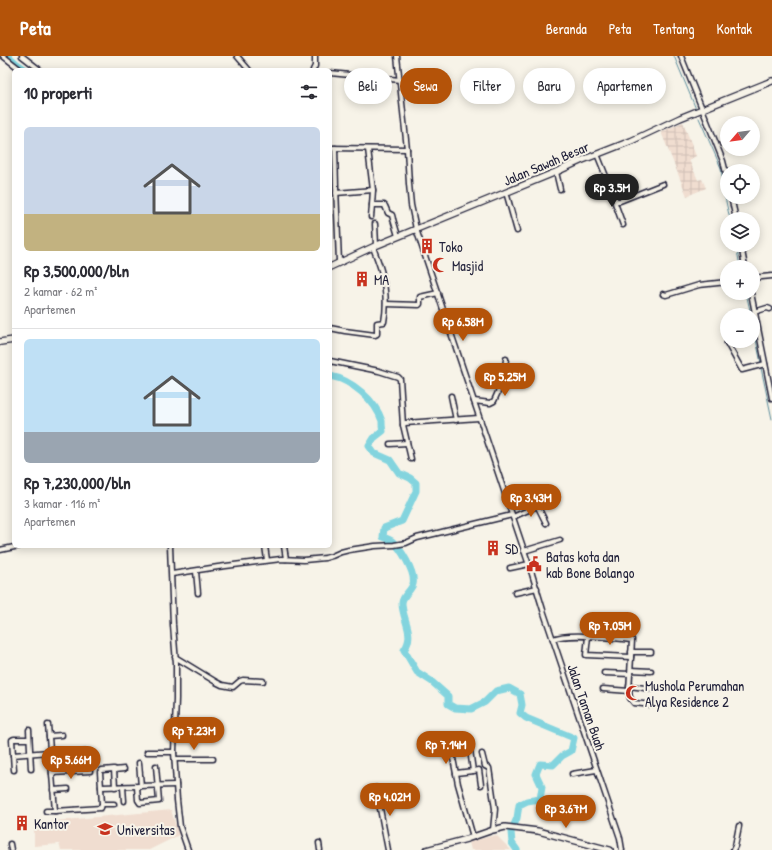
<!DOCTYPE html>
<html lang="id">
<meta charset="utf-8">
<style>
body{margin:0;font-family:"Patrick Hand",sans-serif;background:#f2f2f3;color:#2b2b33;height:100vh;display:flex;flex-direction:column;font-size:15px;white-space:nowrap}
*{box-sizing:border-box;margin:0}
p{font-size:13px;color:#7c7c81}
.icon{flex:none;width:22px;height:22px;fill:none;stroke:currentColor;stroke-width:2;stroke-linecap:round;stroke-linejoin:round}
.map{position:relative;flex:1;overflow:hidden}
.sheet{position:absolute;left:12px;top:12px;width:320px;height:480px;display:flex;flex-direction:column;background:#fff;border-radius:6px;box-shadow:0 2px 10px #0003}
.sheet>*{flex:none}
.hud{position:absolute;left:344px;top:12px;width:368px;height:36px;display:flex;gap:8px}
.needle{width:26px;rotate:242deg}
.controls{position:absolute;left:720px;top:60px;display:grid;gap:8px}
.controls a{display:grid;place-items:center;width:40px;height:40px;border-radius:50%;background:#fff;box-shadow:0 2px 10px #0003;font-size:20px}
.price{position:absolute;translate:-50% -34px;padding:0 9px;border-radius:14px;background:#b45309;color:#fff;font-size:13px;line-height:26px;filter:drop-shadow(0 1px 2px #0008)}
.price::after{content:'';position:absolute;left:50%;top:24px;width:12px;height:9px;margin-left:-6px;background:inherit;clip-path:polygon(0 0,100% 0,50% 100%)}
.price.current{background:#222;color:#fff}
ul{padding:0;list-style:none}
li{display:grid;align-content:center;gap:8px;height:212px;padding:0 12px}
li+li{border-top:1px solid #e1e1e2}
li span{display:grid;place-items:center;height:124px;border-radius:6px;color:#555}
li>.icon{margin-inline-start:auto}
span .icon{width:72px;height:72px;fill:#fffc;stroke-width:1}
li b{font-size:17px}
h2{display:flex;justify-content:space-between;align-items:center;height:48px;padding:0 12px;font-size:17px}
.tag{padding:0 14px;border-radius:18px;background:#fff;box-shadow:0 2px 10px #0003;font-size:14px;line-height:36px}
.tag.current{background:#b45309;color:#fff}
header{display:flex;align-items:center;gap:24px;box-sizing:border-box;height:56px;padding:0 20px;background:#b45309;color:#fff}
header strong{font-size:19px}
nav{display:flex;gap:22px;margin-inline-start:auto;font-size:14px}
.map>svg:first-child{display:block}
</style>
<header>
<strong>Peta</strong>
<nav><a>Beranda</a><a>Peta</a><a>Tentang</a><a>Kontak</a></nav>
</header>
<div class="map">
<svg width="772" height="794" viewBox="0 0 772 794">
<defs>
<pattern id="industrial-grid" width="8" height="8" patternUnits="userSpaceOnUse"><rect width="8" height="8" fill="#f0ddd0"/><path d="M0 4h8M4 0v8" fill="none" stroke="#cebdb4"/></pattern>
</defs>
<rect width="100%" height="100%" fill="#f7f3e8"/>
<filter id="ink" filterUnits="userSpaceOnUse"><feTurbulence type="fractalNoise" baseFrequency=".025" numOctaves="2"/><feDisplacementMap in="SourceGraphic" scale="8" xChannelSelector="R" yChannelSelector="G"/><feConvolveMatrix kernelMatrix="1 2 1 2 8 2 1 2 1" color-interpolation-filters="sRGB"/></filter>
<g filter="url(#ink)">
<g fill="#f0ddd0">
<polygon points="171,754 179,779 149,794 61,794 59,788 34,790 34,767"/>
<polygon points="496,779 511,794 471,794 469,786"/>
</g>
<polygon fill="url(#industrial-grid)" points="683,66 696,100 689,104 698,124 702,123 706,132 687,140 661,76"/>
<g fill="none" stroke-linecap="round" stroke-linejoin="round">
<g stroke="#5c8d9d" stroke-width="1">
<polyline points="674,0 696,53"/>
<polyline points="699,62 721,112 724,137 730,163"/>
<polyline points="736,189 740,211"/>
<polyline points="746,237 751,259"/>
<polyline points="753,270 761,307"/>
<polyline points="761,312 772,363"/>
<polyline points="507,774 511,776"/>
</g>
<g stroke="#83d4de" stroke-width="7">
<polyline points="8,0 16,7 26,14"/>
<path d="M330 320C352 324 375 344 382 365 382 368 382 372 383 375L374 382 369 390 374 397 390 404 399 417 410 422 416 427V435L402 465 384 472 383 481C386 482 389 483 392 485 400 491 416 517 413 528 411 535 402 540 402 547 402 564 416 578 404 594L417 616 431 625 448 640V648L455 652 471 653 485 646 496 635 509 632 520 638 522 649 520 657 526 662 574 682 571 695 562 700 553 709 540 708 536 718 542 731 540 743 527 745 519 749 517 762 511 776 512 787 517 794"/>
</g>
<g stroke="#22223b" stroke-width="7">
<g id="minor">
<polyline points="3,0 21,14"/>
<polyline points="22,0 40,14"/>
<polyline points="237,0 249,14"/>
<polyline points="397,0 407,93 409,128 411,149 416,173 532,518 543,554 620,782 622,794"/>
<polyline points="681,0 723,105 727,121"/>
<polyline points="313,14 315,10 315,0"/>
<polyline points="330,17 400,24"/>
<polyline points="330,92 407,93"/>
<polyline points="335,92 336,131 339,206"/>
<polyline points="368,93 373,134 372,149 384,149 385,150 388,157 392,159 393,163 398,180"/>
<polyline points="597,98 616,145 620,145 663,128"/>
<polyline points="556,116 560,133"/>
<polyline points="506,136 517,175"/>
<polyline points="336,137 373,134"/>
<polyline points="731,141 736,163"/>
<polyline points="616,145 615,147 623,169"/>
<polyline points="371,161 372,149"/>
<polyline points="375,168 376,189"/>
<polyline points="741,189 745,211"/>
<polyline points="753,222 772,220"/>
<polyline points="751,237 772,342"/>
<polyline points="663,238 666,239 699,229 727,226"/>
<polyline points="386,248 419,249 420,248 420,241 438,237"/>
<polyline points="754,256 767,252 770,253"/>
<path d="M330 272 345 275 375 279 377 278V267L384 266C387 250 386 234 382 218 380 209 376 200 373 191"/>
<polyline points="727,287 742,314 765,308"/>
<polyline points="330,305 379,315 398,321 400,323 403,369"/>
<polyline points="451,340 456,364"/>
<polyline points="474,345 490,347 494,345 498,336 500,327 504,322 506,303"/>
<polyline points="390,388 407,387"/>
<polyline points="411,403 404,373 403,369 405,367 479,362"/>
<polyline points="513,461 537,450 539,453 546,467"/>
<polyline points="170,490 173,569 176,607 176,643 174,696 177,744 180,771 188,794"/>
<polyline points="265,490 267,504"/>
<polyline points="284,490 286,503"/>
<polyline points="0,494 19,490"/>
<polyline points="524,495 560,484"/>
<polyline points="510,512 529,508"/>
<polyline points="196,515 198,537"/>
<polyline points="172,518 218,511 281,503 304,504 325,502 332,500 341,496 349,494 375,490 394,489 406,487 417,482 512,459"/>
<polyline points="515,537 537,532"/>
<polyline points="588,581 586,599 631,601"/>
<path d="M553 583C569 576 613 582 632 584L629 635 630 642 634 647 652 649"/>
<polyline points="631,596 651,596"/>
<polyline points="175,601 216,626 222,629 233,631 240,625 243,624 263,625"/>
<polyline points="631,614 651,615"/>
<polyline points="604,617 630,618"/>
<polyline points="629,630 653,633"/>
<polyline points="603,633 629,635"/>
<polyline points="48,669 55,755 101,752 102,748 100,716 102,714 114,713 115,731"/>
<polyline points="29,674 31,713"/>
<polyline points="49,680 62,679"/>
<polyline points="147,696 174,696"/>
<polyline points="452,697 458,728 473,781"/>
<polyline points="482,698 485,710 489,712 495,753 493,774"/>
<polyline points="13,699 12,684 14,683 29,683"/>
<polyline points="50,699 88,696"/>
<polyline points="175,703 213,703"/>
<polyline points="139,707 141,730"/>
<polyline points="14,714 13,699 49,696"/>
<polyline points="114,714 124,713"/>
<polyline points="473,715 479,714 481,729"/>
<polyline points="52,717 90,715"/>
<polyline points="456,717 473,715 470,694"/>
<polyline points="572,718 596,714"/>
<polyline points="101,731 176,729"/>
<polyline points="123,731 124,745"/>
<polyline points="137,731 138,744 140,747 159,745 156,710"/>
<polyline points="376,732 388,794"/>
<polyline points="53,734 68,733"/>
<polyline points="102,748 114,748"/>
<polyline points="46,755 55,755"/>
<polyline points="319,787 320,794"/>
<polyline points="10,788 11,794"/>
<polyline points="733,794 735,790 739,770"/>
</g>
</g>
<g stroke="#22223b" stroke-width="8">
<polyline id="tertiary" points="426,794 467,783 493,774 505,771 538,775 610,794"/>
</g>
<g stroke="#22223b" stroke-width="8">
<g id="secondary">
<polyline points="330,211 375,190 556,116 580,105 631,85 680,62 772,25"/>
<polyline points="0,286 14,284"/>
</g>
</g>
<use href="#minor" stroke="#f7f3e8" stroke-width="4"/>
<use href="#tertiary" stroke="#f7f3e8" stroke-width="5"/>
<use href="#secondary" stroke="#f7f3e8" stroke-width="5.5"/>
</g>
</g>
<defs>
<g id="building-bare" transform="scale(1.2)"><path d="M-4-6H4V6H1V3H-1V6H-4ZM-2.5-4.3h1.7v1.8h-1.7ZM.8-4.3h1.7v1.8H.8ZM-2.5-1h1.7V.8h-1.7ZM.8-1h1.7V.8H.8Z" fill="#c8321e" stroke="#f7f3e8" stroke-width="2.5" paint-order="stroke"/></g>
<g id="mosque-bare" transform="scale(1.2)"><path d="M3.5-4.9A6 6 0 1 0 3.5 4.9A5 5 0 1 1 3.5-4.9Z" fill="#c8321e" stroke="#f7f3e8" stroke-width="2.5" paint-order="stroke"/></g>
<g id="civic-bare" transform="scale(1.2)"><path d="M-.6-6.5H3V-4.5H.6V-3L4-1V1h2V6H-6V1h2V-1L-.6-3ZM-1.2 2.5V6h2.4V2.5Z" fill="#c8321e" stroke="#f7f3e8" stroke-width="2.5" paint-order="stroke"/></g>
<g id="university-bare" transform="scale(1.2)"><path d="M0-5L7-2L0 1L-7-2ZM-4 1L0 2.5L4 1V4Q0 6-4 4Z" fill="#c8321e" stroke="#f7f3e8" stroke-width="2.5" paint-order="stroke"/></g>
</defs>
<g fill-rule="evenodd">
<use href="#building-bare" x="427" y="190"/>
<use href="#mosque-bare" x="440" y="209"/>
<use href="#building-bare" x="362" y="223"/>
<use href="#building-bare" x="493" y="492"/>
<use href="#civic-bare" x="534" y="508"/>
<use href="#mosque-bare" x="633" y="637"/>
<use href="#building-bare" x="22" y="767"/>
<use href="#university-bare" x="105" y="773"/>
</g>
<g text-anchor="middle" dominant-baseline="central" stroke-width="4" stroke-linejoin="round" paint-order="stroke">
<g font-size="14" fill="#22223b" stroke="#f7f3e8">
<text transform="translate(546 107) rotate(-23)">Jalan Sawah Besar</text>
<text transform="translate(587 651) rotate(71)">Jalan Taman Buah</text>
</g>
<g font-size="14" fill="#22223b" stroke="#f7f3e8" text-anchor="start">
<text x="439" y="190">Toko</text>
<text x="452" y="209">Masjid</text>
<text x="374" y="223">MA</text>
<text x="505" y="492">SD</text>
<text x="546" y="500">Batas kota dan<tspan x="546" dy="16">kab Bone Bolango</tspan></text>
<text x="645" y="629">Mushola Perumahan<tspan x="645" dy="16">Alya Residence 2</tspan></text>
<text x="34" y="767">Kantor</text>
<text x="117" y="773">Universitas</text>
</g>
</g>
</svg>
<div class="controls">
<a><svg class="needle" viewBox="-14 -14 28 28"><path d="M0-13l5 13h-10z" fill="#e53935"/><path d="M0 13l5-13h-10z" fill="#7c7c81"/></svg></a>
<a><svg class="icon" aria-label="locate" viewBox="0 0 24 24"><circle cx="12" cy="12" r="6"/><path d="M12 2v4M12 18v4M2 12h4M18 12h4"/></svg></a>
<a><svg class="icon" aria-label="layers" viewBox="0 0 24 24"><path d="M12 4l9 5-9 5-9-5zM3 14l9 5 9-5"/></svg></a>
<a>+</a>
<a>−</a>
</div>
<b class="price current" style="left:612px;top:152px">Rp 3.5M</b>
<b class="price" style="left:463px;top:286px">Rp 6.58M</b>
<b class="price" style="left:505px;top:341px">Rp 5.25M</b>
<b class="price" style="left:531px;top:462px">Rp 3.43M</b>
<b class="price" style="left:610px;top:590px">Rp 7.05M</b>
<b class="price" style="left:194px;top:695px">Rp 7.23M</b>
<b class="price" style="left:446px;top:709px">Rp 7.14M</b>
<b class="price" style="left:71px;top:724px">Rp 5.66M</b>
<b class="price" style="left:390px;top:761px">Rp 4.02M</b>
<b class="price" style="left:566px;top:773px">Rp 3.67M</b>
<div class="hud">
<a class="tag">Beli</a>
<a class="tag current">Sewa</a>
<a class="tag">Filter</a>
<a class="tag">Baru</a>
<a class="tag">Apartemen</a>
</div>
<section class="sheet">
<h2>10 properti<svg class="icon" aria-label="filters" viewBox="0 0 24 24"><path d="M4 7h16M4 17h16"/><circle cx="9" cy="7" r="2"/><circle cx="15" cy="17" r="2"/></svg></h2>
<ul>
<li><span style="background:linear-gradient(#c9d6e8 70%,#c2b280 0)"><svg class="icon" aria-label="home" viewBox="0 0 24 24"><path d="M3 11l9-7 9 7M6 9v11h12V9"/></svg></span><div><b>Rp 3,500,000/bln</b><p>2 kamar · 62 m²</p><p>Apartemen</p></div></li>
<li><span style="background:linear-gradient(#bfe0f5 75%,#9aa5b1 0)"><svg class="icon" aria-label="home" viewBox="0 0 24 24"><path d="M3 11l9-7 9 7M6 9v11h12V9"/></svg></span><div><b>Rp 7,230,000/bln</b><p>3 kamar · 116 m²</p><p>Apartemen</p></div></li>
</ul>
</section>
</div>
